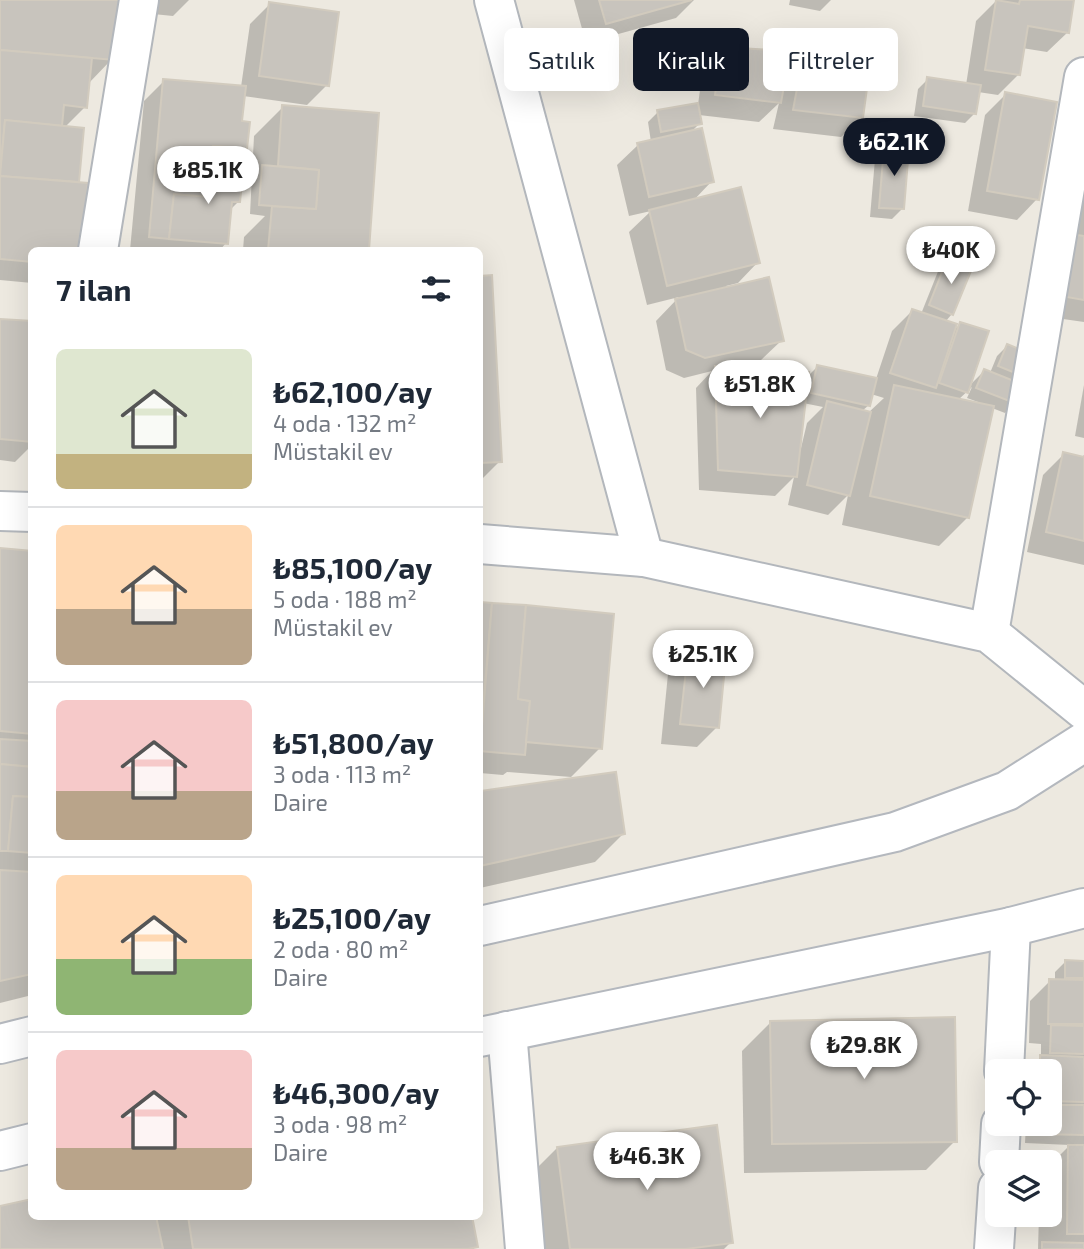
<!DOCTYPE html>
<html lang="tr">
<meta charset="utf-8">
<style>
body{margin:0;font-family:"Exo 2",sans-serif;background:#f2f2f3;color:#1f2937;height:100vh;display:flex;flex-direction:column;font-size:26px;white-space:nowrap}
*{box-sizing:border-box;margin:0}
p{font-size:23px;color:#747a83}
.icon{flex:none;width:38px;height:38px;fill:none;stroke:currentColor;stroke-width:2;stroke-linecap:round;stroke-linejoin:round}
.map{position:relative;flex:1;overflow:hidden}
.sheet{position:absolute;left:28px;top:247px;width:455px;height:973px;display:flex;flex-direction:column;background:#fff;border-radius:10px;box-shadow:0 7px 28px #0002}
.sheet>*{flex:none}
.top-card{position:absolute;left:504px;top:28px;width:474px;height:63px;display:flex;gap:14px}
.controls{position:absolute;left:985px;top:1059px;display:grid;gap:14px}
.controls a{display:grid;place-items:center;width:77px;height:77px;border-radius:10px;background:#fff;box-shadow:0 7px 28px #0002;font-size:35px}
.price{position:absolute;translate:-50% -60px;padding:0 16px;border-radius:24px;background:#fff;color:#222;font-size:23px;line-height:46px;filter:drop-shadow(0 2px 4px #0008)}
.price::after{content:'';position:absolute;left:50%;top:42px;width:21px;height:16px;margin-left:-10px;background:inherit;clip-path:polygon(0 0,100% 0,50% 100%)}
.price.on{background:#111827;color:#fff}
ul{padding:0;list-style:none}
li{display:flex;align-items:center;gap:21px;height:175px;padding:0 28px}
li+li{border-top:2px solid #e0e1e3}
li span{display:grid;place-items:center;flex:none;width:196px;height:140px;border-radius:10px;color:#555}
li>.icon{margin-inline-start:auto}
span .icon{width:84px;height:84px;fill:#fffc;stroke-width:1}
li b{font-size:30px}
h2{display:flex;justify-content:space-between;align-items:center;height:84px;padding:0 28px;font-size:30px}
.chip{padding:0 24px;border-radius:10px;background:#fff;box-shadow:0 7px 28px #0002;font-size:24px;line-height:63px}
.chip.on{background:#111827;color:#fff}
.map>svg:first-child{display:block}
</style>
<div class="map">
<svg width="1084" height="1249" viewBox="0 0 1084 1249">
<rect width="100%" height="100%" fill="#ede9e0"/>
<g fill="#0003" fill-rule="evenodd">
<polygon points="0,0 118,0 112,59 88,84 85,107 64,128 82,129 77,183 80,250 32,250 32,283 0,280"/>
<polygon points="135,0 189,0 173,16 133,12"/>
<polygon points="574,0 694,0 676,18 586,43"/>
<polygon points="790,0 831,0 820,11 789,5"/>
<polygon points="997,0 1069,0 1068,32 1047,52 1022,48 1018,75 998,95 978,92 975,113 965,123 914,116 918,89 928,79 966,85 976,21"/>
<polygon points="270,4 327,85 307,105 243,96 240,122 246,148 226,167 225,182 239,201 229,211 226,243 220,250 130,250 144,101 164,81 241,87 250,24"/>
<path d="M668 42 714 58 723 49 784 78 804 58 862 117 841 137 773 129 779 103 759 122 699 115 700 123 691 132 712 181 692 202 758 262 738 283 726 286 727 289 782 340 761 360 730 367 806 378 817 367 876 379 892 331 912 311 921 314 939 269 949 259 952 314 945 322 953 331 960 324 969 386 984 371 990 373 997 356 1007 346 1019 374 1011 381 1015 403 1005 413 992 408 968 517 939 546 842 525 848 495 828 515 788 505 794 477 775 496 699 490 696 388 712 371 684 378 666 370 656 321 679 297 647 305 629 232 651 211 629 216 617 165 638 145 651 142 648 122 658 112 698 105 701 82 654 75 658 52ZM972 387 967 398 978 402 977 404 958 400ZM871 394 884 398 868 413 862 411 869 405ZM803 403 823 407 807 423 801 448H799Z"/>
<polygon points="1006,94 1037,199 1017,220 968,211 985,115"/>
<polygon points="283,107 377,114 367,250 243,250 244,237 265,216 250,214 254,136"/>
<polygon points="885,149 902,209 892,219 870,217 875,159"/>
<polygon points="1084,169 1084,322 1042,316"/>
<polygon points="491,277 500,461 480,481 480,278"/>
<polygon points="0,321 32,323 32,445 15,462 0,460"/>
<polygon points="1084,385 1084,438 1075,436"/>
<polygon points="1064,454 1081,458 1084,455 1084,565 1027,552 1043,475"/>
<polygon points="0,550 32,552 32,995 0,1003"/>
<polygon points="480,603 526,607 600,748 571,777 507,772 503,775 480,773"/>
<polygon points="688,654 717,727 697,747 661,744 668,674"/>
<polygon points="614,774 624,833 595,862 480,888 480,793"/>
<polygon points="1065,962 1084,962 1084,1249 1038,1249 1039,1214 1050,1214 1050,1165 1070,1145 1025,1143 1026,1124 1050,1124 1050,1071 1027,1071 1041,1057 1041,1044 1029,1043 1030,1001 1050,981 1055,981 1055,972"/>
<polygon points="771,1022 955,1141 926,1170 744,1173 742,1051"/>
<polygon points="557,1148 731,1242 724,1249 538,1249 528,1177"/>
<polygon points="0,1208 32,1216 470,1216 476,1247 473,1249 0,1249"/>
</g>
<g fill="#c8c4bd" stroke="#d2cbbe" stroke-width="2">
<polygon points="0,0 120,0 114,60 0,50"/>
<polygon points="599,0 692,0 606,24"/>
<polygon points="996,0 1019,4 1020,0 1074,0 1069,33 1028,26 1020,75 985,70"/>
<polygon points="269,2 339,12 329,86 259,76"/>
<polygon points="667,40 717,47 714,73 664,66"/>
<polygon points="722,47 790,51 781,103 715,95"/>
<polygon points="0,50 92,58 87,108 64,105 62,126 5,120 0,174"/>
<polygon points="803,57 870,66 863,118 793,110"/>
<polygon points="927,77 981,85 976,114 923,106"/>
<polygon points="163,79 246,86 242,121 250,122 247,149 213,146 208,197 174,194 169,239 149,237"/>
<polygon points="1005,92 1057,102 1039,200 987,191"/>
<polygon points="698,103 702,124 661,132 657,110"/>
<polygon points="282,105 379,113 369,250 268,250 272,206 316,209 319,170 278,166"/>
<polygon points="5,120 84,128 79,182 0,176"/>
<polygon points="702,128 714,182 649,197 637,143"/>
<polygon points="213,146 230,147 227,180 242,182 240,202 232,202 228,244 169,239 174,194 208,197"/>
<polygon points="884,147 909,148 904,209 879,208"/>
<polygon points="262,165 319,170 316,209 259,205"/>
<polygon points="0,176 88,183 82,250 32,250 32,262 0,259"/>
<polygon points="741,187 760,263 667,286 649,210"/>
<polygon points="1070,234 1084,236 1084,300 1061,296"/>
<polygon points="948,257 973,266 953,315 929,305"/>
<polygon points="492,275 502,462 480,463 480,276"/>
<polygon points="769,277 784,341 705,358 686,350 675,299"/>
<polygon points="912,309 957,324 936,388 890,373"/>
<polygon points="0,319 32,321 32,442 0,439"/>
<polygon points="960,322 989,331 968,393 939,383"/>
<polygon points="1007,344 1029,353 1020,375 998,366"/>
<polygon points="817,365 877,378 870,406 811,393"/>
<polygon points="715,366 809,372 797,477 718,470"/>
<polygon points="984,369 1024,385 1017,404 976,388"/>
<polygon points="894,385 994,406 969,518 870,496"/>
<polygon points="827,401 871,412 850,496 807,485"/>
<polygon points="1063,452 1084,457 1084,541 1046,532"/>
<polygon points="0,548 32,551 32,734 0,731"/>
<polygon points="480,602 492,603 480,742"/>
<polygon points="492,603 526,605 518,699 530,701 525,755 480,751"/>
<polygon points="526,605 614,614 602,749 526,742 530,701 518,699"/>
<polygon points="688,652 726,656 719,728 680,724"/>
<polygon points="0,739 32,741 32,767 0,764"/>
<polygon points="0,764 32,767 32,797 13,796 8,851 0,851"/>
<polygon points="616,772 625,834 480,866 480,791"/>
<polygon points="13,796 32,797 32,853 8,851"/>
<polygon points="0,870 32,872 32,974 0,981"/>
<polygon points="1065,960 1084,961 1084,978 1065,978"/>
<polygon points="1049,979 1084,980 1084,1024 1048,1024"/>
<polygon points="955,1017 957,1142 772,1144 770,1021"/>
<polygon points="1051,1025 1084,1026 1084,1054 1050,1053"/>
<polygon points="1040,1055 1084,1057 1084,1102 1050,1101 1050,1071 1040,1071"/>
<polygon points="1050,1105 1084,1105 1084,1135 1035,1134 1035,1124 1050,1124"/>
<polygon points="717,1125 733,1243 686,1249 570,1249 557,1147"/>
<polygon points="1068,1145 1084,1145 1084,1234 1067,1234"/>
<polygon points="32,1199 32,1216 156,1216 163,1249 0,1249 0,1206"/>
<polygon points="188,1216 472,1216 478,1247 468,1249 193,1249"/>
<polygon points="1042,1242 1084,1243 1084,1249 1042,1249"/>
</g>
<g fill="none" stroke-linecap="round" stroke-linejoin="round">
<g stroke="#b3b7bc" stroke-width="42">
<g id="minor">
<polyline points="494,0 644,557"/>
<polyline points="98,250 139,0"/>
<polyline points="989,633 1084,77"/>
<polyline points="507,1031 525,1249"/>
<polyline points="1004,1071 1011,927"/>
<polyline points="999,1162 1001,1124"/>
<polyline points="994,1249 998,1188"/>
</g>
</g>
<g stroke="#b3b7bc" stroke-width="42">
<g id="tertiary">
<polyline points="0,511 32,512"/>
<polyline points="480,544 644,557 989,633 1084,710"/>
</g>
</g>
<g stroke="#b4b8be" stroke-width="42">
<g id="secondary">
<polyline points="480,926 895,832 1007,791 1084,742"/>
<polyline points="480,1037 1011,927 1084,908"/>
<polyline points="0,1044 32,1036"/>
<polyline points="0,1151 32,1143"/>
</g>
</g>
<use href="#minor" stroke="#fff" stroke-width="38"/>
<use href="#tertiary" stroke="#fff" stroke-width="38"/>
<use href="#secondary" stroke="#fff" stroke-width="38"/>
</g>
</svg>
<div class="controls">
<a><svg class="icon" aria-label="locate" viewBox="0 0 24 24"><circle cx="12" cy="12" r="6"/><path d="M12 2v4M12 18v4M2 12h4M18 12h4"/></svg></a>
<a><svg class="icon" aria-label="layers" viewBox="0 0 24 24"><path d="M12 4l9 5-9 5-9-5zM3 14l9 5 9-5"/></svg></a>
</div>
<b class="price on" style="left:894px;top:178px">₺62.1K</b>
<b class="price" style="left:208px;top:206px">₺85.1K</b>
<b class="price" style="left:951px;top:286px">₺40K</b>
<b class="price" style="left:760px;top:420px">₺51.8K</b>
<b class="price" style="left:703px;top:690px">₺25.1K</b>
<b class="price" style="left:864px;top:1081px">₺29.8K</b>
<b class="price" style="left:647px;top:1192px">₺46.3K</b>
<div class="top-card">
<a class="chip">Satılık</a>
<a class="chip on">Kiralık</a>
<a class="chip">Filtreler</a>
</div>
<section class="sheet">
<h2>7 ilan<svg class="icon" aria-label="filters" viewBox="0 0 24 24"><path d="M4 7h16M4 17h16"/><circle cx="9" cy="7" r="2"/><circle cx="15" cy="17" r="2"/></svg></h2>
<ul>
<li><span style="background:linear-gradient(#dfe7d0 75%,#c2b280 0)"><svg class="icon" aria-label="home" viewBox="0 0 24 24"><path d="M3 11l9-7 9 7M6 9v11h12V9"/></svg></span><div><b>₺62,100/ay</b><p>4 oda · 132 m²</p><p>Müstakil ev</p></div></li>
<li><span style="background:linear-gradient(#ffd9b3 60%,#b9a48a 0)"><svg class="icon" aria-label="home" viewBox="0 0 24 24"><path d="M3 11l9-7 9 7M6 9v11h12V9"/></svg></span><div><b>₺85,100/ay</b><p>5 oda · 188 m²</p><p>Müstakil ev</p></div></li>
<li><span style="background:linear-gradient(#f6c9c9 65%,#b9a48a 0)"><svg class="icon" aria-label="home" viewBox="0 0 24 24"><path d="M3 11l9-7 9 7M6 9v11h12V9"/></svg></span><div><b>₺51,800/ay</b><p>3 oda · 113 m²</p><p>Daire</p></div></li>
<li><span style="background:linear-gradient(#ffd9b3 60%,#8fb573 0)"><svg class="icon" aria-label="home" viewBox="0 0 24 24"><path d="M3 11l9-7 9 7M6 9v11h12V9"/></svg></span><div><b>₺25,100/ay</b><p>2 oda · 80 m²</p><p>Daire</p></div></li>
<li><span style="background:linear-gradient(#f6c9c9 70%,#b9a48a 0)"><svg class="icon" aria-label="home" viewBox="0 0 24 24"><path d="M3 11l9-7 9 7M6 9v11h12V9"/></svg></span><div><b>₺46,300/ay</b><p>3 oda · 98 m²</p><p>Daire</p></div></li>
</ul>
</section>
</div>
